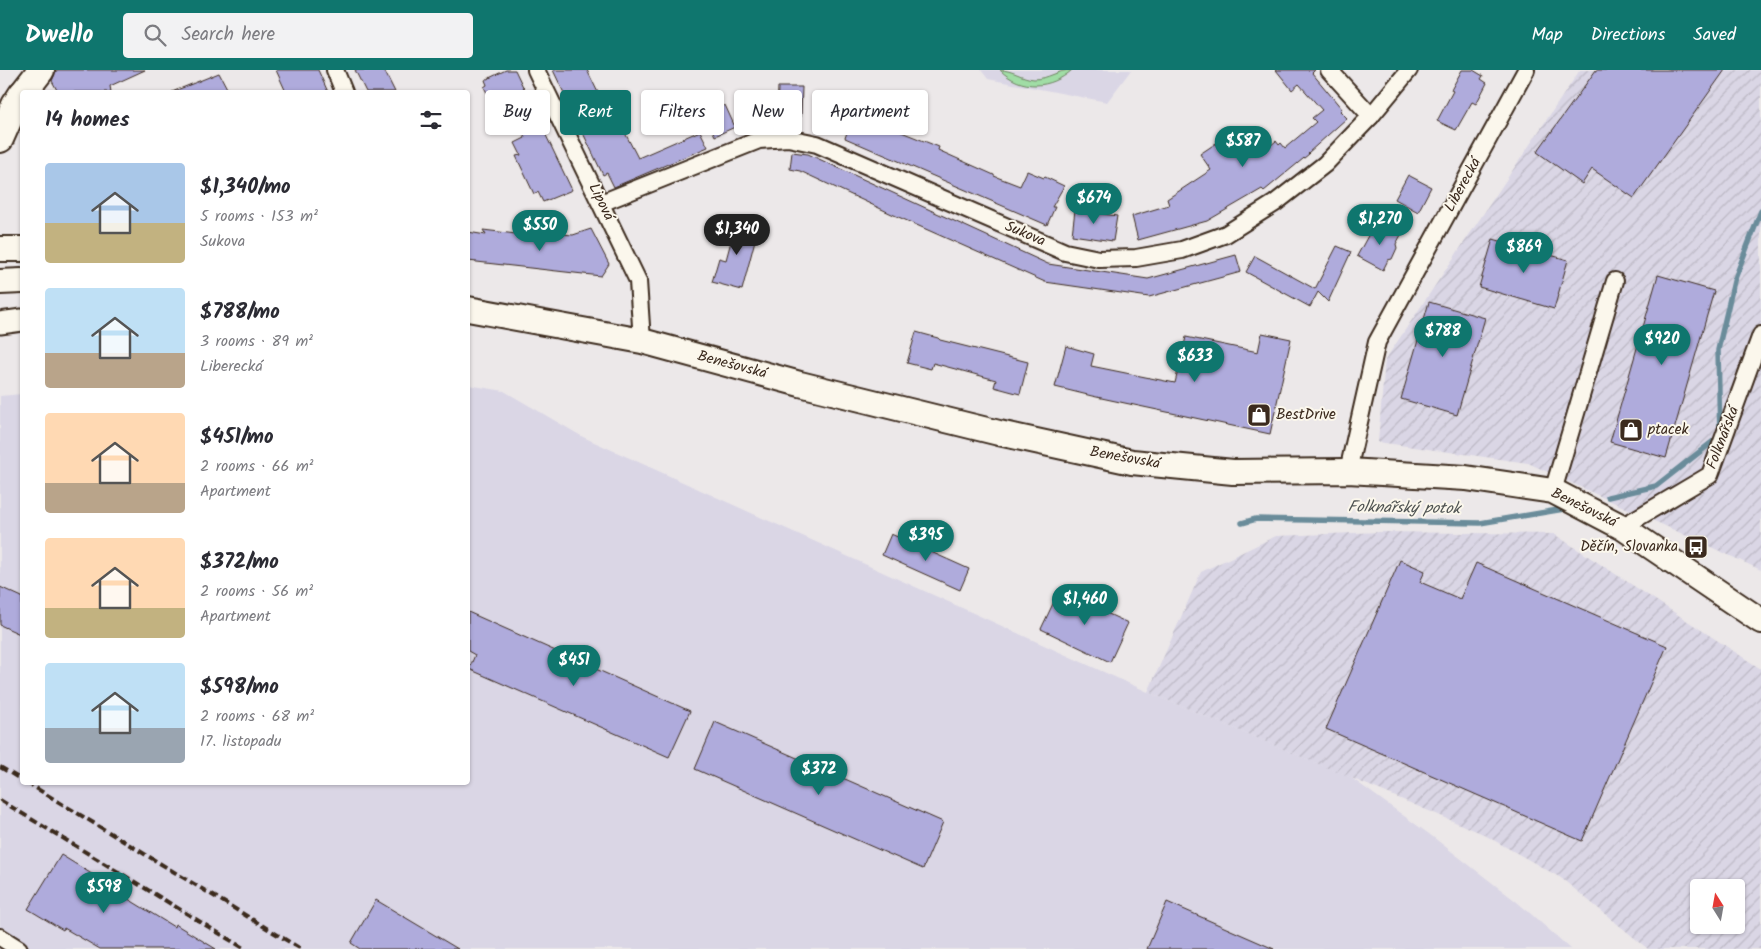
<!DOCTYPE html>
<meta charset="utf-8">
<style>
body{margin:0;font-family:Kalam,sans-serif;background:#f2f2f3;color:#2b2b33;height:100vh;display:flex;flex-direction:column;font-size:19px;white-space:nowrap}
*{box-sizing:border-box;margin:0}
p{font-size:16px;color:#7c7c81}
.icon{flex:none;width:28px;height:28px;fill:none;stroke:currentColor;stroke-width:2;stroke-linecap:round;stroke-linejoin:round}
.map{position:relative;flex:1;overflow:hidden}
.panel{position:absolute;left:20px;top:20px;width:450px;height:695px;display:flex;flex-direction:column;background:#fff;border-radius:5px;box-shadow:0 1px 4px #0004}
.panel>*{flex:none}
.guide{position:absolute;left:485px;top:20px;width:475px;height:45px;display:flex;gap:10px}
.needle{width:32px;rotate:349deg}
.controls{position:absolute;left:1690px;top:809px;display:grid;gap:10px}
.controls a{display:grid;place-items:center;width:55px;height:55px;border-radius:5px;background:#fff;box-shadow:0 1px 4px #0004;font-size:25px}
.price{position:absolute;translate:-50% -42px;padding:0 11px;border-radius:18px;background:#0f766e;color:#fff;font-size:16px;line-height:32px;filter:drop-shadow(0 1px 2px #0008)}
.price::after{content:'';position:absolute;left:50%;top:30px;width:15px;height:11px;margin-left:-8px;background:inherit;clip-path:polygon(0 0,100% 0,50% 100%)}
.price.current{background:#222;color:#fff}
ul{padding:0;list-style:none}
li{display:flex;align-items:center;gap:15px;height:125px;padding:0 25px}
li span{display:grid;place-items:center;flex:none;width:140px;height:100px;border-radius:5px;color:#555}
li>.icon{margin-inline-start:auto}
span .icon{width:60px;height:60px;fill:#fffc;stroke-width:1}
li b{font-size:21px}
h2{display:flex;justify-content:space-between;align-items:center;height:60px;padding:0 25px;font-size:21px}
.chip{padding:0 18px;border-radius:5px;background:#fff;box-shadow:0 1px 4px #0004;font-size:18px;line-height:45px}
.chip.current{background:#0f766e;color:#fff}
header{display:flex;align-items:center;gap:30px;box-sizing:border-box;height:70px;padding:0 25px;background:#0f766e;color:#fff}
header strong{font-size:24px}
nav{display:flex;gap:28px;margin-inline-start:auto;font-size:18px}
.search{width:350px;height:45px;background:#f2f2f3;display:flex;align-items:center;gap:12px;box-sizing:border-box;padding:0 18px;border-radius:5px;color:#7c7c81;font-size:19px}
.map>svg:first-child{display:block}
</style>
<header>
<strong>Dwello</strong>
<div class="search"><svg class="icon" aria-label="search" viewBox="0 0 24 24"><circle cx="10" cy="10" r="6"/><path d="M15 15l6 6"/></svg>Search here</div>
<nav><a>Map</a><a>Directions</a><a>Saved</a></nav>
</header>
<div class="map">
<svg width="1761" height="879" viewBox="0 0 1761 879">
<defs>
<pattern id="industrial-furrows" width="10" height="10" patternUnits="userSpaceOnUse" patternTransform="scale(1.25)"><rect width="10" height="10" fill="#dad6e5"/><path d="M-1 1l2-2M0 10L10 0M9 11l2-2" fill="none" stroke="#bcb8c4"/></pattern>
</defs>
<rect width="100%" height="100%" fill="#ece8e9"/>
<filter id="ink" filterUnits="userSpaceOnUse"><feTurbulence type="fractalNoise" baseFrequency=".02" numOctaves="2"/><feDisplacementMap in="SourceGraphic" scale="10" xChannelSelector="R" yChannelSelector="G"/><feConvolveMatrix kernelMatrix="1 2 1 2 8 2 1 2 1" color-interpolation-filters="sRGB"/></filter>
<g filter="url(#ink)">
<g fill="#dad6e5">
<polygon points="981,0 1131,0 1107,32 988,9"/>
<polygon points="468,315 504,321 583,367 1148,622 1350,707 1429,764 1517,832 1571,879 0,879 0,326 22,324 22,712 468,712"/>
</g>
<g fill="url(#industrial-furrows)" fill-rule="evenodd">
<polygon points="1580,0 1761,0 1761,500 1528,393 1378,372 1385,290"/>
<path d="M1381 462 1554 464 1761 599V879H1648L1561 808 1481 763 1148 622 1201 502 1276 466ZM1699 818H1736V855H1699Z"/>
</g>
<path fill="#a0dda5" stroke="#6e8462" d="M1000 0C1013 0 1021 8 1034 9 1049 9 1057 0 1072 0 1051 19 1021 21 1000 0Z"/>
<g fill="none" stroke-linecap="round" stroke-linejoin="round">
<g stroke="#6a8c9a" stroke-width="5.5">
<polyline points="1608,427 1656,416 1720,366 1718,280 1734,211 1761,141"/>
<polyline points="1242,453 1256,449 1480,453 1564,439"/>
</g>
</g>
<g fill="#afabdc" stroke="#3b2a1e">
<polygon points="58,0 145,0 110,16 111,22 58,22 52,11 56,1"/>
<polygon points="276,0 318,0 328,22 286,22"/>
<polygon points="355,0 384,0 395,22 366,22"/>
<polygon points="506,0 515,0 526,23 523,26 541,60 543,59 572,120 543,132 538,122 534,124 516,86 521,85 515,73 525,68 507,32 496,37 495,32 492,33 484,17 487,15 485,10"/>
<polygon points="553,0 587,0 605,37 610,34 638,88 700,61 708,77 614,117 607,103 603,105"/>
<polygon points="1276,0 1315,0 1312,3 1342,39 1340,41 1347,48 1308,83 1309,84 1264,121 1262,119 1207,151 1138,170 1132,146 1169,135 1167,129 1211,100 1200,84 1209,78 1216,73 1224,84 1233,78 1240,87 1258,71 1265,80 1276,71 1279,75 1281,73 1285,78 1316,52 1312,48 1322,40 1299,14 1292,20"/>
<polygon points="1462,0 1473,0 1483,6 1481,9 1487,13 1476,34 1472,32 1456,60 1437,51 1453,21 1451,20"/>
<polygon points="1596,0 1725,0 1634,128 1592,99 1582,114 1537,82"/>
<polygon points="219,3 229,22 172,22"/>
<polygon points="778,17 802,17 801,47 777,47"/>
<polygon points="725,35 735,57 715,66 705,45"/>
<polygon points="854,43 939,77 938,80 994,105 994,106 1020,116 1027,101 1044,108 1045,107 1064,116 1052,137 1055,137 1047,155 845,68"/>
<polygon points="792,82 808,84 1048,194 1148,209 1236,185 1241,202 1149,227 1045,212 894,145 800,101 790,99"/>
<polygon points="1408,105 1431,117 1418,142 1395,129"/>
<polygon points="1075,140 1117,146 1113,171 1072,165"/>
<polygon points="737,149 759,155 742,220 712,212 719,188 726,190"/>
<polygon points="1376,151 1401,165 1396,174 1397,178 1392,189 1388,190 1383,200 1357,186"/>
<polygon points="591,159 609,194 601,206 468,191 468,162 486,165 483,160 549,168 550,163 573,165"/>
<polygon points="1493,169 1568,190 1554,239 1479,217"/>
<polygon points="1337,176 1351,182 1328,232 1318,222 1310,237 1246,202 1255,186 1315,219"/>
<polygon points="1658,205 1714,221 1666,388 1610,372"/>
<polygon points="1429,232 1485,248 1457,345 1401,329"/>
<polygon points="916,262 938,268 940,270 1028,292 1020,324 994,317 996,310 933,293 931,299 907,293"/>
<polygon points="1262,263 1291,269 1270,364 1092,326 1055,317 1066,276 1094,284 1091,296 1175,313 1186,267 1258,282"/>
<polygon points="891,464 969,499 960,520 882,485"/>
<polygon points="1400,490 1425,501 1420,512 1460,529 1476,493 1667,576 1582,771 1326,659"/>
<polygon points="0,517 22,527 22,565 0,555"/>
<polygon points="1059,521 1128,553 1110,592 1041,559"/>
<polygon points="468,542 690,641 669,687 469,599 475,585 468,581"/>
<polygon points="715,652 943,752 923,799 695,699"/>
<polygon points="61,785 95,806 94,808 174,857 175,854 216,879 100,879 64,858 63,860 28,839"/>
<polygon points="376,830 458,879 360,879 351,873"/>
<polygon points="1167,832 1274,879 1147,879"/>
</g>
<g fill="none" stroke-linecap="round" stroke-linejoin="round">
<g stroke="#3b2a1e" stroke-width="20">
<g id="minor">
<polyline points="335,0 344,22"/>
<polyline points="536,0 638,211 642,271"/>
<polyline points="1329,0 1371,46"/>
<polyline points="601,133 759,70 788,68 817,74 1065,182 1099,189 1136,188 1182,180 1226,164 1275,133 1325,94 1371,46 1409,0"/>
<polyline points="1348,401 1377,272 1526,0"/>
<polyline points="1553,421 1615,211"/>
<polyline points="1622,457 1710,405 1761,265"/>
<polyline points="0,867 19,879"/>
</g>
</g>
<g stroke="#3b2a1e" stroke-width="25">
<polyline id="tertiary" points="0,253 22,250"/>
</g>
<g stroke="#3b2a1e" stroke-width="28">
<g id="secondary">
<polyline points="0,179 22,179"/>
<polyline points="0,212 22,211"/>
<polyline points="468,239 642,271 800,314 999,363 1132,392 1233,402 1348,401 1466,408 1553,421 1622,457 1761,551"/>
</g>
</g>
<g stroke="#3b2a1e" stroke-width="30">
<g id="primary">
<polyline points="24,22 41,0"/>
<polyline points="0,69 15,35 22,24"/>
</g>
</g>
<use href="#minor" stroke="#fbf7ec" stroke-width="16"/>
<use href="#tertiary" stroke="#fbf7ec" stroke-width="21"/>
<use href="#secondary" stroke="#fbf7ec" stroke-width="24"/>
<use href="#primary" stroke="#fbf7ec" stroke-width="26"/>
<g stroke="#3b2a1e" stroke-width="4" stroke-dasharray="8 4" stroke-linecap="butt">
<polyline points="0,697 22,710"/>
<polyline points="26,712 301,879"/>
<polyline points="0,730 245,879"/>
</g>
</g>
</g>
<defs>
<g id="shop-square" transform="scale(1.25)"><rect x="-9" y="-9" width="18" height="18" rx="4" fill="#3b2a1e" stroke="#fbf7ec"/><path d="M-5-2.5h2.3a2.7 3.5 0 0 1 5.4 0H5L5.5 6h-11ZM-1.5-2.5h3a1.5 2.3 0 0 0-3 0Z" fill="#fff"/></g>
<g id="bus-square" transform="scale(1.25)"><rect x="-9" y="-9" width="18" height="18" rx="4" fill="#3b2a1e" stroke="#fbf7ec"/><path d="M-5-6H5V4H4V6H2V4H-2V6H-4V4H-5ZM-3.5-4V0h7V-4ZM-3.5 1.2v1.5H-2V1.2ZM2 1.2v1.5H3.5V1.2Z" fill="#fff"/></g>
</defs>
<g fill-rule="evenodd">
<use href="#shop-square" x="1259" y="345"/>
<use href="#shop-square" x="1631" y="360"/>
<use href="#bus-square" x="1696" y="477"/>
</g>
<g text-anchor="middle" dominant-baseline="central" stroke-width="4" stroke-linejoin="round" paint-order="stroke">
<g font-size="15" fill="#3b2a1e" stroke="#fbf7ec">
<text transform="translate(1463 115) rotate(-61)">Liberecká</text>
<text transform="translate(601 132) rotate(64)">Lipová</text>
<text transform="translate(1025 164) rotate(23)">Sukova</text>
<text transform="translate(732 295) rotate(15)">Benešovská</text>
<text transform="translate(1723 368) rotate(-69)">Folknářská</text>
<text transform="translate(1125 388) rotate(10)">Benešovská</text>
<text transform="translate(1584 438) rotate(26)">Benešovská</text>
</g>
<g font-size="15" fill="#3b2a1e" stroke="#fbf7ec" text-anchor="start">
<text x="1276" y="345">BestDrive</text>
<text x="1648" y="360">ptacek</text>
<text x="1678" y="477" text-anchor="end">Děčín, Slovanka</text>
</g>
<g font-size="16" font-style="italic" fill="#4f5352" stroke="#fbf7ec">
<text transform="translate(1404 438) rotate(1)">Folknářský potok</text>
</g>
</g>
</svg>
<div class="controls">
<a><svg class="needle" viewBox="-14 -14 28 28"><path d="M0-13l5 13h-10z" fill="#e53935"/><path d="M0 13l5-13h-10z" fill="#7c7c81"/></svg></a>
</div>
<b class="price" style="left:1243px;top:98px">$587</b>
<b class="price" style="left:1094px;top:155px">$674</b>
<b class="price" style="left:1380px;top:176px">$1,270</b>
<b class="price" style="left:540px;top:182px">$550</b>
<b class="price current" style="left:737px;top:186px">$1,340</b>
<b class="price" style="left:1524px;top:204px">$869</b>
<b class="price" style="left:1443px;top:288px">$788</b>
<b class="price" style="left:1662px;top:296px">$920</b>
<b class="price" style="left:1195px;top:313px">$633</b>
<b class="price" style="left:926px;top:492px">$395</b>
<b class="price" style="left:1085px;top:556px">$1,460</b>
<b class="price" style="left:574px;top:617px">$451</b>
<b class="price" style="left:819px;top:726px">$372</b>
<b class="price" style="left:104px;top:844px">$598</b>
<div class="guide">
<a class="chip">Buy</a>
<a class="chip current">Rent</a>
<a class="chip">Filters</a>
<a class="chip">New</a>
<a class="chip">Apartment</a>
</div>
<section class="panel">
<h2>14 homes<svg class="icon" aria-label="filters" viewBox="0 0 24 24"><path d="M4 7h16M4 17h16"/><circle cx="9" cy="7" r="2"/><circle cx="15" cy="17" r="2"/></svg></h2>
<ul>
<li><span style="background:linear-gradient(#a9c7e8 60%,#c2b280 0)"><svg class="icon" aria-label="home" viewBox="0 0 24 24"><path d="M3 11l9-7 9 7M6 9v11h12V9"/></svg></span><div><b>$1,340/mo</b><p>5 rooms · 153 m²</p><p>Sukova</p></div></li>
<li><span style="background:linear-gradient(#bfe0f5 65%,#b9a48a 0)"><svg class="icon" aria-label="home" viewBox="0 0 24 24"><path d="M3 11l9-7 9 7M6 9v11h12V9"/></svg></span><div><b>$788/mo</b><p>3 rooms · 89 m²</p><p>Liberecká</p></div></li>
<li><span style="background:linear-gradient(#ffd9b3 70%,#b9a48a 0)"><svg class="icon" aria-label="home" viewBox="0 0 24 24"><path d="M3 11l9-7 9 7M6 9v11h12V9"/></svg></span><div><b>$451/mo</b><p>2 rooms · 66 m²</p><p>Apartment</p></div></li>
<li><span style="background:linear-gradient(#ffd9b3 70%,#c2b280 0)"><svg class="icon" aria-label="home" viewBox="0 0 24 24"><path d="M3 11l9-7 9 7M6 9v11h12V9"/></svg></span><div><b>$372/mo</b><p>2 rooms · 56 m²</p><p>Apartment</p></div></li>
<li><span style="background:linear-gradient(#bfe0f5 65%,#9aa5b1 0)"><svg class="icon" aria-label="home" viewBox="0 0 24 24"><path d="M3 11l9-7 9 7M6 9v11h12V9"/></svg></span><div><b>$598/mo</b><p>2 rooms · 68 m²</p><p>17. listopadu</p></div></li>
</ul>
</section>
</div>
